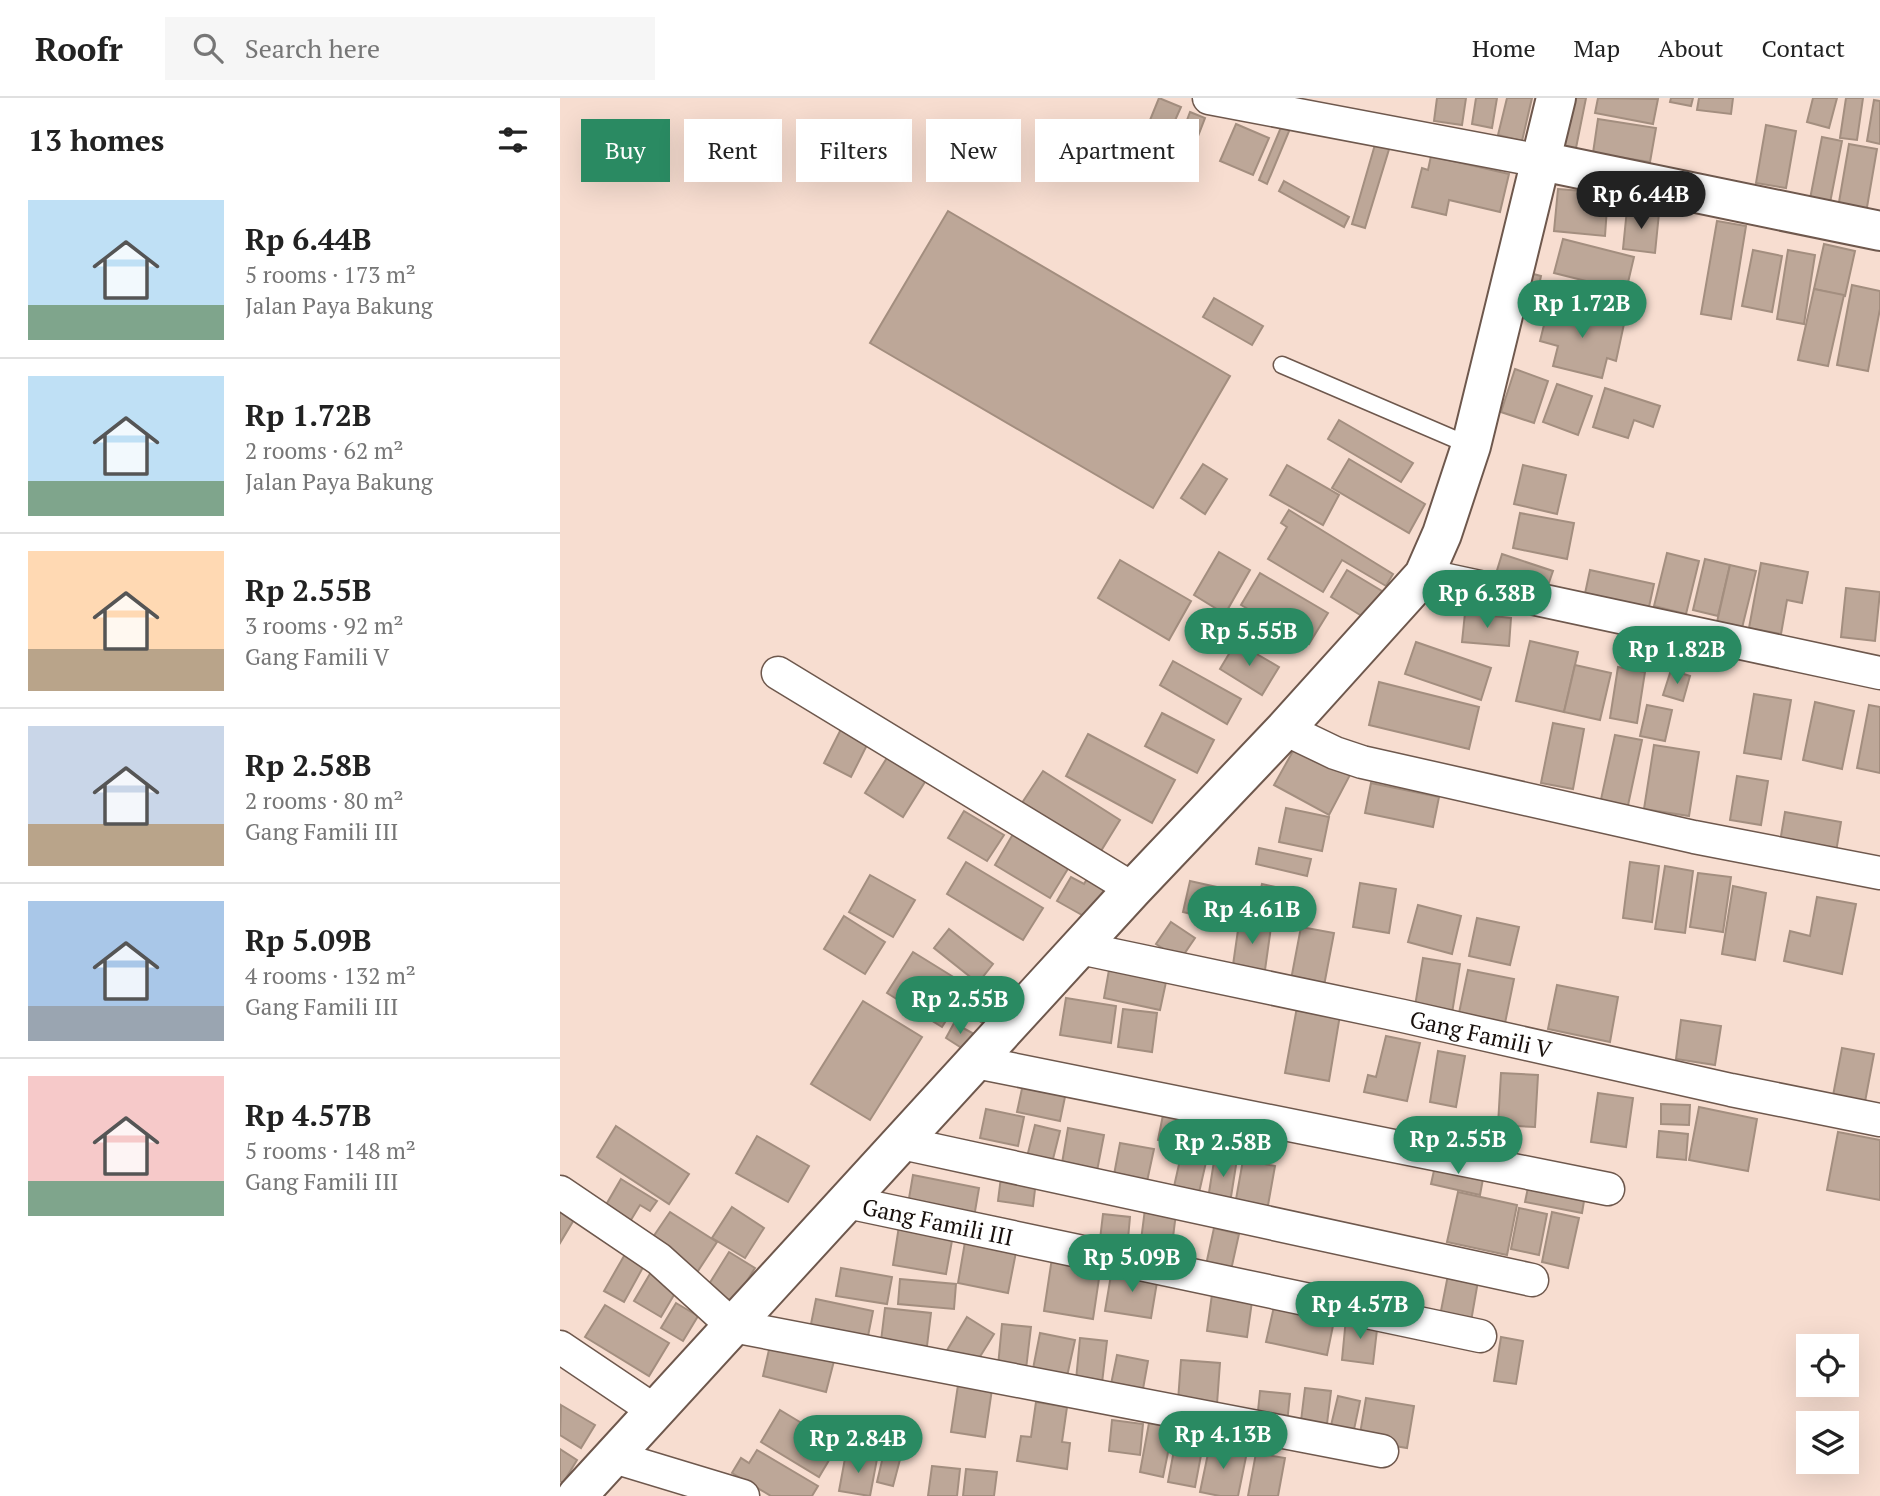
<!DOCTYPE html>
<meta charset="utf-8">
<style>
body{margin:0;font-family:"PT Serif",serif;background:#f6f6f6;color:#222;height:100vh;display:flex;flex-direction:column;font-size:26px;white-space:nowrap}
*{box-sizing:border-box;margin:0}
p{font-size:23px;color:#767676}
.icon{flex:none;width:38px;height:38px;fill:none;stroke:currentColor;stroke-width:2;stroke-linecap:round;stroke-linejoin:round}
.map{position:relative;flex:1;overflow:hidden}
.side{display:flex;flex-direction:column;background:#fff;width:560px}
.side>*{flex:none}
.hud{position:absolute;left:21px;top:21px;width:665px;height:63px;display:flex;gap:14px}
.buttons{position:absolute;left:1236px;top:1236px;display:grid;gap:14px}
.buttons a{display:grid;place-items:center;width:63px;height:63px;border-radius:0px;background:#fff;box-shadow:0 7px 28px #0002;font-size:35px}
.price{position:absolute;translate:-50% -60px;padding:0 16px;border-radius:24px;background:#2a8a62;color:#fff;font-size:23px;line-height:46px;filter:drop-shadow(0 2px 4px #0008)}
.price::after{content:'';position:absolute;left:50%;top:42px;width:21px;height:16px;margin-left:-10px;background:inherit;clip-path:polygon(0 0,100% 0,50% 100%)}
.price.current{background:#222;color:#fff}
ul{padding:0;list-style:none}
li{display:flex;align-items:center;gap:21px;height:175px;padding:0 28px}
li+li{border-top:2px solid #e0e0e0}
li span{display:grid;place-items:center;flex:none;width:196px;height:140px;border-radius:0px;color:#555}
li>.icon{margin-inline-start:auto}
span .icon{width:84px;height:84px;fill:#fffc;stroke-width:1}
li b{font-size:30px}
h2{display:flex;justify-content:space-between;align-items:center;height:84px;padding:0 28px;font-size:30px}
.chip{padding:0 24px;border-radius:0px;background:#fff;box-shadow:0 7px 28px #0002;font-size:24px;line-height:63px}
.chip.current{background:#2a8a62;color:#fff}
header{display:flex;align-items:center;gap:42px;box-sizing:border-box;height:98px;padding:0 35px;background:#fff;border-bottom:2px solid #e0e0e0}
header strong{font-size:33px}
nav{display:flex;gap:38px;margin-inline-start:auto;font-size:24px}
.search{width:490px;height:63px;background:#f6f6f6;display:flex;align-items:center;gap:18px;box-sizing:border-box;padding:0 24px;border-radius:0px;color:#767676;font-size:26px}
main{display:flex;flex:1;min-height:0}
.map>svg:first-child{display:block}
</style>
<header>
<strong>Roofr</strong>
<div class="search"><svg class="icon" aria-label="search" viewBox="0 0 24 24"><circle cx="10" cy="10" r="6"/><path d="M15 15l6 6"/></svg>Search here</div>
<nav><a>Home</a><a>Map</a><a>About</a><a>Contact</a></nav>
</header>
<main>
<section class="side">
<h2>13 homes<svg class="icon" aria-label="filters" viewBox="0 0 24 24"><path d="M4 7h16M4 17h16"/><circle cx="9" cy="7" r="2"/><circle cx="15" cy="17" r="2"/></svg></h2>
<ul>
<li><span style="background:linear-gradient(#bfe0f5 75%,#7fa58c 0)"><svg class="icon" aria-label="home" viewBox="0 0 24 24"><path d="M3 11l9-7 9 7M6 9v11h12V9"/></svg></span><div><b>Rp 6.44B</b><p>5 rooms · 173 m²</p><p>Jalan Paya Bakung</p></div></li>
<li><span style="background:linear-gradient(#bfe0f5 75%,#7fa58c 0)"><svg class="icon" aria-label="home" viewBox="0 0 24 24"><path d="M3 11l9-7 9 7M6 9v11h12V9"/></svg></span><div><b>Rp 1.72B</b><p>2 rooms · 62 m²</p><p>Jalan Paya Bakung</p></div></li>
<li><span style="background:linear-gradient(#ffd9b3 70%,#b9a48a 0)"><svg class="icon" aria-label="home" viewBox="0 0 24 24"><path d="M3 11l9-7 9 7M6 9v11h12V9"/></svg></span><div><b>Rp 2.55B</b><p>3 rooms · 92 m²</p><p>Gang Famili V</p></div></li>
<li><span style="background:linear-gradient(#c9d6e8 70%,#b9a48a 0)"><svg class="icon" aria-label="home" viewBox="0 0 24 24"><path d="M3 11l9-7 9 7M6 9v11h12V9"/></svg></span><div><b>Rp 2.58B</b><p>2 rooms · 80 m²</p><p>Gang Famili III</p></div></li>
<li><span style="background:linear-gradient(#a9c7e8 75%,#9aa5b1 0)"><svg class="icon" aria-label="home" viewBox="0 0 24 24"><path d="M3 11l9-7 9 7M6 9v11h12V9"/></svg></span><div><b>Rp 5.09B</b><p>4 rooms · 132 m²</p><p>Gang Famili III</p></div></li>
<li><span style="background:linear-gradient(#f6c9c9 75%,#7fa58c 0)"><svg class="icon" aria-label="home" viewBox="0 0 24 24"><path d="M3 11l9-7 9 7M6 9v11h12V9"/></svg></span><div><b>Rp 4.57B</b><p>5 rooms · 148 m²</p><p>Gang Famili III</p></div></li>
</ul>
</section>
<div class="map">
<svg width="1320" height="1398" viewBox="0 0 1320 1398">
<rect width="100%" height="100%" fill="#f7ddd0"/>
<g fill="#bda798" stroke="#a38e7f" stroke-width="2">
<polygon points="599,0 621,9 609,36 588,27"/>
<polygon points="877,0 906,0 902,27 874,23"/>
<polygon points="916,0 937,0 932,30 912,26"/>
<polygon points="947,0 972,0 962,43 938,37"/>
<polygon points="1010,0 1026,0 1015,55 998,51"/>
<polygon points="1038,0 1098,1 1093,26 1035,15"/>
<polygon points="1111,0 1133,0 1131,8 1110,4"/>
<polygon points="1139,0 1173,0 1171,16 1137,12"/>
<polygon points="1253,0 1277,0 1269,30 1247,24"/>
<polygon points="1286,0 1303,0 1297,42 1280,40"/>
<polygon points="1314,2 1320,3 1320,46 1307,43"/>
<polygon points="630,14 645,20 635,46 620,41"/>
<polygon points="1038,21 1096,30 1090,64 1033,55"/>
<polygon points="724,22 732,26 707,86 699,82"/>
<polygon points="676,26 709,40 693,77 660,63"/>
<polygon points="1206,27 1236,33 1226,90 1196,85"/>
<polygon points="1262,39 1282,43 1270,105 1250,101"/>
<polygon points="816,43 830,48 805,130 792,126"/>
<polygon points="1289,46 1317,51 1306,115 1278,110"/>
<polygon points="871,58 949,76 940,114 889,102 886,117 852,109 862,70 868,72"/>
<polygon points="724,83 789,119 784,129 719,93"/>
<polygon points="998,91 1048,95 1045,138 994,133"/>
<polygon points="1067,111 1099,115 1095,155 1063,151"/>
<polygon points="388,113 670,278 593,410 310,245"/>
<polygon points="1157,123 1186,128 1171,221 1141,216"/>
<polygon points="1003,141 1074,159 1066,193 994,175"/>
<polygon points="1264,146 1295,153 1285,198 1254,191"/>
<polygon points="1193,152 1222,158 1212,214 1182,208"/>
<polygon points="1228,152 1255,157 1244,226 1217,221"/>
<polygon points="966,174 981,178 976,201 960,198"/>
<polygon points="1292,187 1320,193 1320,211 1308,273 1277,267"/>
<polygon points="1254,191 1284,197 1268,268 1238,262"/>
<polygon points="654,200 703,228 692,247 643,219"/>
<polygon points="989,207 1064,226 1056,263 1047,260 1042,280 993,268 998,248 980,243"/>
<polygon points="955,271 988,283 974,325 941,314"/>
<polygon points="997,286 1032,298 1018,337 983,324"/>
<polygon points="1045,290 1100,308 1093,329 1074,322 1068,340 1033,329"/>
<polygon points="779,322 853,365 841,384 768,341"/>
<polygon points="789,361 865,406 849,435 772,390"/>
<polygon points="643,366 667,381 645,416 621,400"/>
<polygon points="727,367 779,397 763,427 710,397"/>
<polygon points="963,367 1006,377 997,416 954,406"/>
<polygon points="729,412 833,476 826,488 782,462 763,494 708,461 727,429 721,425"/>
<polygon points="960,415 1014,425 1007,461 953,450"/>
<polygon points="659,454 690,472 665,516 634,497"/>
<polygon points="1107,455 1139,463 1126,516 1094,508"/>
<polygon points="942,456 993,473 984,499 934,482"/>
<polygon points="1145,461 1170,467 1158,518 1133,512"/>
<polygon points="560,462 631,503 609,542 538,500"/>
<polygon points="1201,465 1248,474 1242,505 1227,502 1221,536 1189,530"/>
<polygon points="1170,467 1196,473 1182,530 1157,524"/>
<polygon points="787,472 822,493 805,520 771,499"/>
<polygon points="1030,472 1094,486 1087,518 1023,505"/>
<polygon points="700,475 768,515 749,546 681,507"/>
<polygon points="1286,490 1320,494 1315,543 1281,539"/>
<polygon points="905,515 951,520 949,548 902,544"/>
<polygon points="970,543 1018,554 1004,614 956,603"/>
<polygon points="676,544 719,569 702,597 660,571"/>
<polygon points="856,544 931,570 921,602 845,576"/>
<polygon points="613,563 681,601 667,626 600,587"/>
<polygon points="1015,567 1051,575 1040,622 1004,614"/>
<polygon points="1058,569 1085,574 1077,625 1050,620"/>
<polygon points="1111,572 1130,578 1123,603 1103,597"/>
<polygon points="819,584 919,609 909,651 809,627"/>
<polygon points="1194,596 1231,602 1221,661 1184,655"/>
<polygon points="1255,604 1294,613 1282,671 1243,662"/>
<polygon points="1087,607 1112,612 1105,643 1080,638"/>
<polygon points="1309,607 1320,609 1320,675 1297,670"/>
<polygon points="602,615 654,642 637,675 585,648"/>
<polygon points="993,625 1024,631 1013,691 981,685"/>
<polygon points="283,627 310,641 291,679 264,665"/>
<polygon points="528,636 615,682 592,725 506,678"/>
<polygon points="1055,637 1082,642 1067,712 1040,706"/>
<polygon points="737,646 791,675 769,717 714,687"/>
<polygon points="1094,647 1139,654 1129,718 1084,711"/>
<polygon points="330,655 368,679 343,719 305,695"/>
<polygon points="483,673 560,722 536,761 458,711"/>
<polygon points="1177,678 1208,683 1201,727 1170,722"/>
<polygon points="811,685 879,699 873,729 805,715"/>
<polygon points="726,710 769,719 762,753 719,744"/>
<polygon points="404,713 444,737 427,763 388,740"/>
<polygon points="1225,714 1281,724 1276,754 1220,744"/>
<polygon points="453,736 509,769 490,800 435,767"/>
<polygon points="699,750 751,761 747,778 696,766"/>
<polygon points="406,764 483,810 463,842 387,796"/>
<polygon points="1070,764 1099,768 1092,824 1063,820"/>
<polygon points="1105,768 1133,773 1125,835 1095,831"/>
<polygon points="531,774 550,785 529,821 497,803 511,779 524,786"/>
<polygon points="1138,775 1171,779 1163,834 1130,829"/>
<polygon points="310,777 355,802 333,839 289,814"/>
<polygon points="630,783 666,791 659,823 623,814"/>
<polygon points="800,785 836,791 829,835 793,829"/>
<polygon points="702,786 733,793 727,823 695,815"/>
<polygon points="1173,788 1206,795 1195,862 1162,856"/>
<polygon points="1257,799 1296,806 1282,876 1224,863 1230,833 1250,838"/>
<polygon points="858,807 901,818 892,856 848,844"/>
<polygon points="284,818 325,844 305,876 264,851"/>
<polygon points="680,818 712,822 704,879 672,874"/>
<polygon points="917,820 959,829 950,867 909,858"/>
<polygon points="611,824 635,840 620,862 596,846"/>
<polygon points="741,829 774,835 763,893 730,887"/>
<polygon points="389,831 433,866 418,885 374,850"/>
<polygon points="353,854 408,888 382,929 327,895"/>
<polygon points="863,860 900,866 892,915 855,908"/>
<polygon points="549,872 606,884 600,912 544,900"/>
<polygon points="908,872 954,881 944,930 898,920"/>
<polygon points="997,887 1058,899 1050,944 988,931"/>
<polygon points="409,897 438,914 430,929 400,912"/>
<polygon points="506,900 556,908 551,945 500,937"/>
<polygon points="303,903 362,939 310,1022 251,986"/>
<polygon points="737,909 780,917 769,983 725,975"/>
<polygon points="563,911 597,915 592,954 558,949"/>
<polygon points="1121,922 1161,928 1155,967 1116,961"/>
<polygon points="394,925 414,936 405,952 386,940"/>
<polygon points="826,938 860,945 847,1003 804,994 808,977 816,979"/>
<polygon points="1282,950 1314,956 1304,1009 1272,1003"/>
<polygon points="878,953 905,958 896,1009 870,1004"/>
<polygon points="941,975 978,977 975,1029 938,1027"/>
<polygon points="463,986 506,994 500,1023 457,1014"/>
<polygon points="1038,995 1073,1000 1066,1049 1031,1044"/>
<polygon points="1101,1006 1130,1007 1129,1027 1101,1026"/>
<polygon points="1139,1009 1197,1021 1188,1073 1129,1062"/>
<polygon points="426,1011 464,1019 458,1048 420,1040"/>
<polygon points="603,1017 680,1032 675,1056 598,1042"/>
<polygon points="475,1027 500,1033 491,1069 466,1063"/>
<polygon points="56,1028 129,1076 109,1106 37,1059"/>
<polygon points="508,1030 544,1037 536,1078 501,1071"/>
<polygon points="1099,1033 1128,1036 1126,1062 1097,1059"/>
<polygon points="1278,1034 1320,1042 1320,1102 1267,1092"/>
<polygon points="197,1038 249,1068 228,1104 176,1075"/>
<polygon points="560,1045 594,1051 586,1088 553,1082"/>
<polygon points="622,1053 647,1060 638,1099 613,1093"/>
<polygon points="655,1057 677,1061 670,1105 648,1101"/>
<polygon points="877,1059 925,1070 920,1097 871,1086"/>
<polygon points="683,1062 715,1068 707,1113 675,1107"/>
<polygon points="353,1077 419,1090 413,1125 347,1112"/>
<polygon points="441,1079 476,1083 473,1108 438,1103"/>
<polygon points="970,1080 1026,1091 1022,1115 965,1104"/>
<polygon points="61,1081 97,1103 90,1113 80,1107 68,1127 43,1112"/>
<polygon points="898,1094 957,1107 947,1157 887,1144"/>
<polygon points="172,1109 204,1130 185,1160 152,1140"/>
<polygon points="959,1110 987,1116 979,1157 951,1151"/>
<polygon points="0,1111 15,1120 0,1145"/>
<polygon points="585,1111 616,1115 611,1155 580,1150"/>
<polygon points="110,1114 157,1144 136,1176 89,1145"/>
<polygon points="992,1114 1019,1120 1008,1170 982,1164"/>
<polygon points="543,1116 570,1119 567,1152 539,1150"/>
<polygon points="339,1128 393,1137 386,1176 333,1167"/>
<polygon points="654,1130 679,1136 671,1172 646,1167"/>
<polygon points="405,1144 456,1154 448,1195 398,1185"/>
<polygon points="68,1151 87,1162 64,1204 44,1193"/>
<polygon points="169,1154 195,1170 172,1207 146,1191"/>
<polygon points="492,1160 541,1167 533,1221 484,1213"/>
<polygon points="94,1169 121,1185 101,1219 74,1203"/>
<polygon points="281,1170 332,1179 327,1206 276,1198"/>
<polygon points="552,1171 598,1178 591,1220 545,1213"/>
<polygon points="888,1177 918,1183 910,1229 879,1223"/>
<polygon points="340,1181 396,1186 394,1211 338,1206"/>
<polygon points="653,1189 693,1196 687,1239 647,1233"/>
<polygon points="256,1201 313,1213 307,1243 250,1231"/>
<polygon points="715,1204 775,1218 767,1257 706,1244"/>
<polygon points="116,1205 138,1218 123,1243 101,1230"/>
<polygon points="45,1207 109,1245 89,1278 25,1239"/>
<polygon points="325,1210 371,1215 367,1248 321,1243"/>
<polygon points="407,1219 434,1236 413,1270 386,1254"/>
<polygon points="786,1220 818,1223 813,1266 782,1262"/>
<polygon points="442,1226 471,1229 466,1271 438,1268"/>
<polygon points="480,1235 515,1242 506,1283 472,1276"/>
<polygon points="941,1239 963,1243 956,1286 934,1283"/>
<polygon points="520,1240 547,1243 542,1285 516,1282"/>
<polygon points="211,1243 275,1259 266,1294 203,1278"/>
<polygon points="557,1257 588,1263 581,1302 549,1296"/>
<polygon points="621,1262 660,1265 657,1306 618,1303"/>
<polygon points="398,1287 432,1291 425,1339 391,1334"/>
<polygon points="745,1290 771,1293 766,1334 740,1331"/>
<polygon points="700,1293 730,1296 727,1326 697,1323"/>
<polygon points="778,1298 800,1303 792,1341 769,1336"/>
<polygon points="806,1300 854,1308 847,1350 799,1342"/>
<polygon points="476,1304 507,1309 502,1344 510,1345 507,1371 457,1363 461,1338 471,1339"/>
<polygon points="1,1307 35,1327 21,1350 0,1337"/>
<polygon points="220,1312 278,1347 259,1379 201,1344"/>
<polygon points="552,1322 583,1326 580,1357 549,1353"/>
<polygon points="589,1325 613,1330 603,1379 580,1374"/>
<polygon points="618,1331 645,1336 635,1389 608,1384"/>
<polygon points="650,1346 687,1354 678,1398 660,1398 640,1394"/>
<polygon points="325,1350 342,1354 333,1388 317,1384"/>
<polygon points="0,1351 17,1362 3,1385 0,1383"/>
<polygon points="197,1352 258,1388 252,1398 211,1398 172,1375 181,1360 189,1365"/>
<polygon points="286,1355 317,1361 310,1398 279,1393"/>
<polygon points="696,1355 725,1360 718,1398 688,1398"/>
<polygon points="372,1368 400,1371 397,1398 368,1398"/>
<polygon points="406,1371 437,1374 434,1398 403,1398"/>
</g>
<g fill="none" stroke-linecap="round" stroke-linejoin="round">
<g stroke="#6e584d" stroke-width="19">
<polyline id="service" points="722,267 911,348"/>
</g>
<g stroke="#6e584d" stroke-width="35">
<g id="minor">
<polyline points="649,0 981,63"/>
<polyline points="864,477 1320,575"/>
<polyline points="218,575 573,791"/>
<polyline points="725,631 775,655 802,664 1134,739 1320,775"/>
<path id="s1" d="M520 850 843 918 1171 992 1320 1022"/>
<polyline points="416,964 1048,1091"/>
<polyline points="342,1045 972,1182"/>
<polyline points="0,1094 99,1161 173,1228 822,1353"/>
<path id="s2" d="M287 1104 920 1238"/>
<polyline points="0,1249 95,1313"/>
<polyline points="54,1359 183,1398"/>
</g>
</g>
<g stroke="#6e584d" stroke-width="42">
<polyline id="tertiary" points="981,63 1320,133"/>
</g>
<g stroke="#6e584d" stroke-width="42">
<polyline id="secondary" points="17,1398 573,791 725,631 864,477 882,436 911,348 996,0"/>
</g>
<use href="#service" stroke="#fff" stroke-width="16"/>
<use href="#minor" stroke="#fff" stroke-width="32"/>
<use href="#tertiary" stroke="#fff" stroke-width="38"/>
<use href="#secondary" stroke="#fff" stroke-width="38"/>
</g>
<g text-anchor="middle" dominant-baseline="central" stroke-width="5" stroke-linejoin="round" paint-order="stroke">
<g font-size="23" fill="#18100c" stroke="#fff">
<text stroke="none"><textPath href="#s1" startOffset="410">Gang Famili V</textPath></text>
<text stroke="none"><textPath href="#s2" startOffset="93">Gang Famili III</textPath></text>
</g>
</g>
</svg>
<div class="buttons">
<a><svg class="icon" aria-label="locate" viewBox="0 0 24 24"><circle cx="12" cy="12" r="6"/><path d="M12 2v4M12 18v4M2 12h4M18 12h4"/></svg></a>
<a><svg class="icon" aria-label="layers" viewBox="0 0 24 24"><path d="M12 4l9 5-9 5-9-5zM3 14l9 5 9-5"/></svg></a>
</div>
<b class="price current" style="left:1081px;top:133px">Rp 6.44B</b>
<b class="price" style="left:1022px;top:242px">Rp 1.72B</b>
<b class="price" style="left:927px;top:532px">Rp 6.38B</b>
<b class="price" style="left:689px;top:570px">Rp 5.55B</b>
<b class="price" style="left:1117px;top:588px">Rp 1.82B</b>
<b class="price" style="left:692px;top:848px">Rp 4.61B</b>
<b class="price" style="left:400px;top:938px">Rp 2.55B</b>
<b class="price" style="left:898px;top:1078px">Rp 2.55B</b>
<b class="price" style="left:663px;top:1081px">Rp 2.58B</b>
<b class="price" style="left:572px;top:1196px">Rp 5.09B</b>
<b class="price" style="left:800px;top:1243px">Rp 4.57B</b>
<b class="price" style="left:663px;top:1373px">Rp 4.13B</b>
<b class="price" style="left:298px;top:1377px">Rp 2.84B</b>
<div class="hud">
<a class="chip current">Buy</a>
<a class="chip">Rent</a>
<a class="chip">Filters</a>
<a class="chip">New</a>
<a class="chip">Apartment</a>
</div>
</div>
</main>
